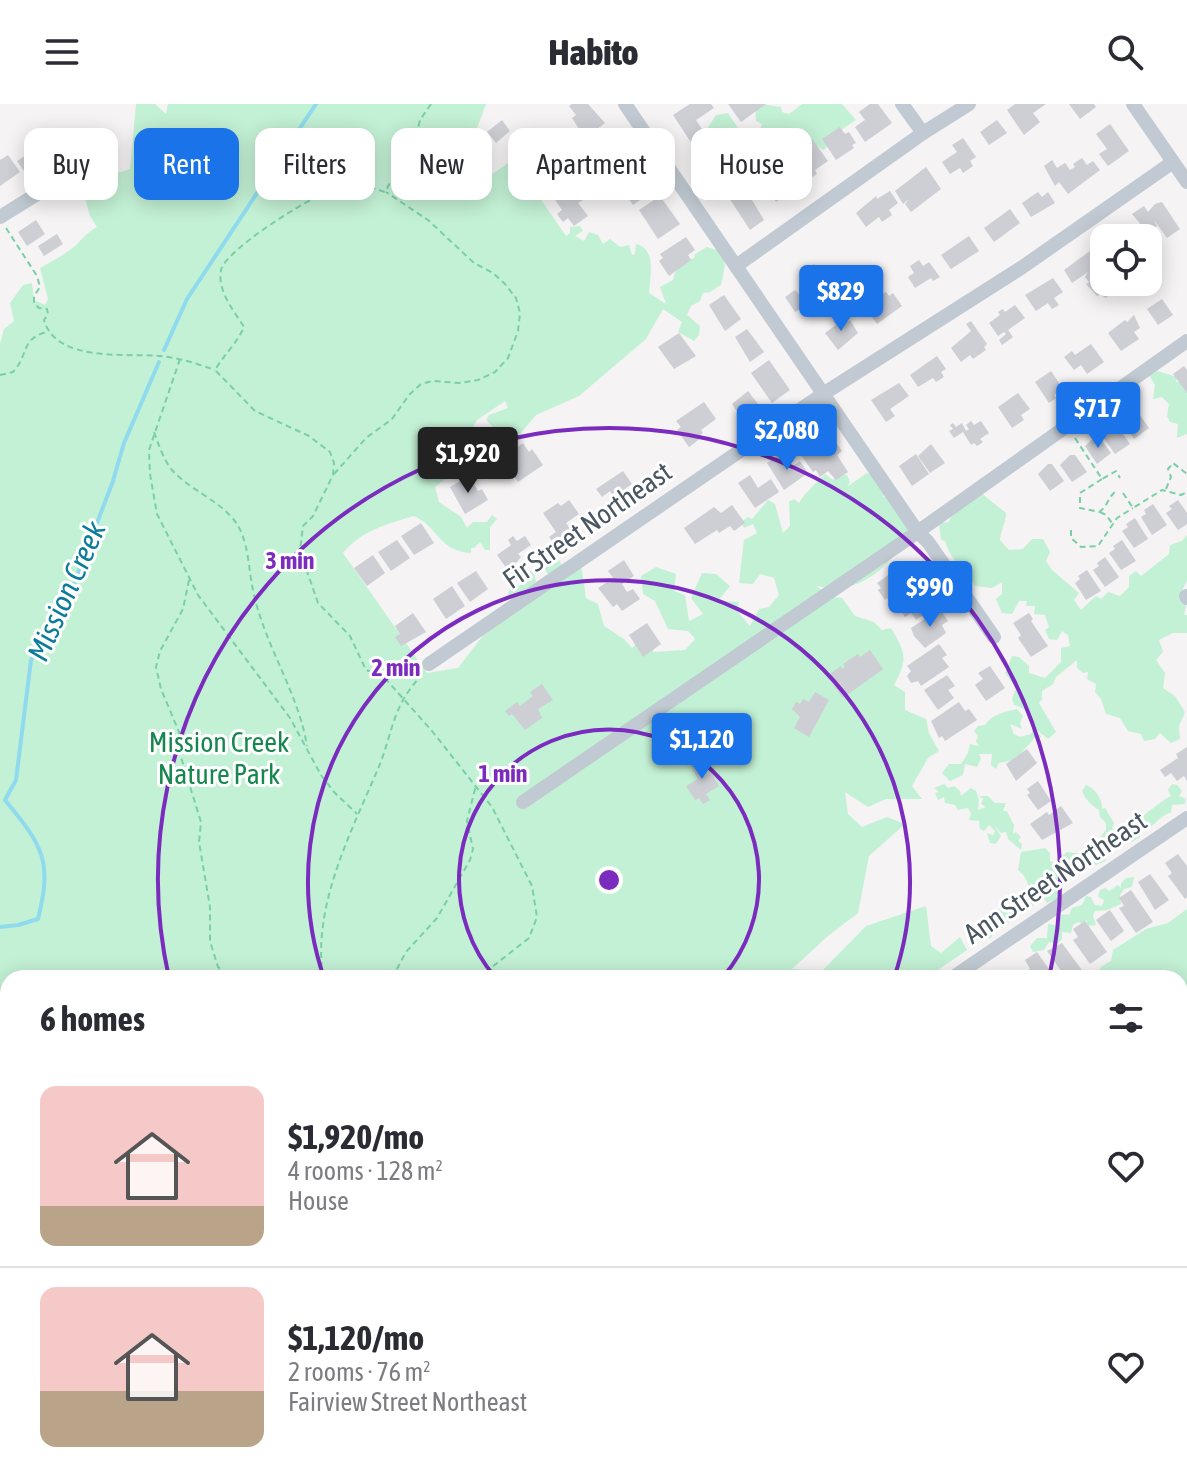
<!DOCTYPE html>
<meta charset="utf-8">
<style>
body{margin:0;font-family:"Asap Condensed",sans-serif;background:#f2f2f3;color:#2b2b33;height:100vh;display:flex;flex-direction:column;font-size:30px;white-space:nowrap}
*{box-sizing:border-box;margin:0}
p{font-size:26px;color:#7c7c81}
.icon{flex:none;width:44px;height:44px;fill:none;stroke:currentColor;stroke-width:2;stroke-linecap:round;stroke-linejoin:round}
.map{position:relative;flex:1;overflow:hidden}
.panel{position:absolute;left:0px;top:866px;width:1188px;height:512px;display:flex;flex-direction:column;background:#fff;border-radius:24px 24px 0 0;box-shadow:0 4px 20px #0003}
.panel>*{flex:none}
.hud{position:absolute;left:24px;top:24px;width:1140px;height:72px;display:flex;gap:16px}
.controls{position:absolute;left:1090px;top:120px;display:grid;gap:16px}
.controls a{display:grid;place-items:center;width:72px;height:72px;border-radius:16px;background:#fff;box-shadow:0 4px 20px #0003;font-size:40px}
.price{position:absolute;translate:-50% -68px;padding:0 18px;border-radius:8px;background:#1a73e8;color:#fff;font-size:26px;line-height:52px;filter:drop-shadow(0 2px 4px #0008)}
.price::after{content:'';position:absolute;left:50%;top:48px;width:24px;height:18px;margin-left:-12px;background:inherit;clip-path:polygon(0 0,100% 0,50% 100%)}
.price.active{background:#222;color:#fff}
ul{padding:0;list-style:none}
li{display:flex;align-items:center;gap:24px;height:200px;padding:0 40px}
li+li{border-top:2px solid #e1e1e2}
li span{display:grid;place-items:center;flex:none;width:224px;height:160px;border-radius:16px;color:#555}
li>.icon{margin-inline-start:auto}
span .icon{width:96px;height:96px;fill:#fffc;stroke-width:1}
li b{font-size:34px}
h2{display:flex;justify-content:space-between;align-items:center;height:96px;padding:0 40px;font-size:34px}
.chip{padding:0 28px;border-radius:16px;background:#fff;box-shadow:0 4px 20px #0003;font-size:28px;line-height:72px}
.chip.active{background:#1a73e8;color:#fff}
header{display:flex;justify-content:space-between;align-items:center;height:104px;padding:0 40px;background:#fff;font-size:36px;font-weight:800}
.map>svg:first-child{display:block}
</style>
<header><svg class="icon" aria-label="menu" viewBox="0 0 24 24"><path d="M4 6h16M4 12h16M4 18h16"/></svg>Habito<svg class="icon" aria-label="search" viewBox="0 0 24 24"><circle cx="10" cy="10" r="6"/><path d="M15 15l6 6"/></svg></header>
<div class="map">
<svg width="1187" height="1378" viewBox="0 0 1187 1378">
<rect width="100%" height="100%" fill="#f5f3f3"/>
<g fill="#c3f1d5">
<path d="M136 0H155L166 10 168 0H486L469 46 488 73 514 55 517 59 530 56 536 60 530 66 534 74 531 81 566 132 570 129V123L580 122 583 127 575 132 584 137 589 128 598 131 603 140 610 135 620 143 629 141 632 151 635 150 636 140C657 145 650 172 649 189L666 200 660 183 673 176C675 165 683 157 694 154L695 150 707 143 720 147 725 161 721 181 710 188 703 189 700 197 691 202 687 211 700 222 699 231 694 237 678 228 682 218 663 205 646 235 579 292 536 311 520 330 494 337 487 331V326L494 324 486 316 489 311 508 304 505 297 477 316 466 336 473 342 474 353 456 361 453 369 435 383 439 398 461 413 467 424 473 418H487L492 411 497 415 490 423V446H485L480 438 474 444H471V449C438 447 439 423 414 412 387 420 362 426 343 449L427 569 458 564 495 516 510 506 519 489 512 493 508 490 510 485 521 481 529 467 534 468 536 478 525 486 551 474 545 466 547 449 558 455 562 461 581 460 586 494 598 500 604 522 624 535 632 544 641 535 654 541 653 548 685 546 695 535 688 527 668 525 655 497 643 490 641 472 656 463 676 470 674 487 685 491 689 517 703 510 691 494 702 469 716 470 730 482 718 497 739 498 737 507 750 522 759 505 769 503 779 491 774 474 760 470 753 480 739 479 744 436 757 429 753 420 744 424 741 418 748 413 752 415 768 396 775 400 783 429 790 422 789 398 794 395 799 399C807 386 815 381 825 370L833 376 839 370 847 371 850 378 847 383 867 369 878 373 888 388 882 393 889 392 907 406V442L899 444C886 464 866 480 842 484 834 486 824 483 816 482L831 493 842 494 855 512 874 518 882 526 891 524C906 549 908 555 894 581L905 588V606L926 615 929 629 939 647 928 654 912 682 922 695H886L868 703 845 688 848 710 862 723 887 713 905 720 869 752 858 809 828 832 792 865 823 866 866 822 926 802 931 842 941 849 960 833 967 846 926 874H8V1074L0 1073V240L4 225 14 217 10 199 23 181 32 179 34 196 45 201 48 195 40 164C52 157 67 150 78 139 85 132 88 128 97 123L90 112 83 87 91 77 130 65Z"/>
<polygon points="760,0 781,3 782,8 789,10 802,0 842,0 856,16 838,28 824,46 802,34 803,23 800,26 791,24 786,27 793,39 791,47 780,55 765,53 755,46 758,56 750,65 743,59 741,68 733,72 716,55 722,48 723,37 713,32 707,25 716,11 728,9 742,30 748,26 758,31 762,20 756,17 755,2"/>
<polygon points="1157,267 1177,273 1176,278 1187,278 1187,330 1177,334 1178,320 1170,318 1167,312 1169,300 1162,293 1153,295 1155,281 1149,271"/>
<path d="M981 389 1006 409C1006 419 1001 425 1000 436L1009 446 1023 445 1032 435H1043L1050 448 1046 457 1052 466 1079 489 1074 496 1081 506 1096 492 1101 495 1108 488 1120 492 1129 483V472L1136 467 1141 472 1169 450 1170 441 1182 437 1187 431V477L1180 490 1187 497 1184 511H1187V529H1173L1159 536 1163 548 1156 556 1165 569 1163 584 1175 592 1185 608 1179 622 1180 635 1171 639 1160 629 1155 635 1144 637 1141 630 1128 627 1120 614 1106 610 1101 595 1095 588 1096 580 1087 575 1088 568 1083 569 1077 564V556L1056 573 1053 580 1042 587V595L1039 599 1056 628 1048 635 1035 625C1033 612 1026 604 1014 601L1012 595 1016 584 1005 569 1012 552 1019 553 1029 562V569L1045 574 1061 558V544L1070 542 1068 531 1062 527 1057 536 1049 535 1045 526 1049 523 1045 511 1034 510 1035 502H1026L1027 497H1019L1012 510 1002 509 996 495 1002 490V478L992 484 975 482 965 466 966 461 959 462 949 448 945 437 941 436 939 419 949 418 952 410Z"/>
<path d="M1017 605 1023 612 1020 619 1022 625 1010 620 1014 630 1020 633 1031 630 1033 625 1042 633 1034 634C1029 642 1022 646 1018 655L999 659 996 665 991 661 992 650H979L981 655 977 663 965 660 963 671 950 677 942 669 949 660H961L968 649 970 640 979 642 976 637 978 632 974 627 978 622 985 621C992 610 1005 608 1017 605Z"/>
<polygon points="944,680 948,684 954,682 960,687 961,692 971,684 976,687 979,696 978,706 986,703 981,700 983,695 979,692 988,692 995,699 1006,699 1003,707 1007,707 1014,721 1013,730 1016,728 1021,733 1018,737 1022,740 1021,746 1008,735 1006,728 1001,729 994,721 1001,732 996,740 990,739 987,729 993,731 995,727 989,721 984,727 980,725 979,717 969,716 971,710 968,704 958,706 955,701 945,699 944,693 938,696 935,689 939,688 934,684"/>
<path d="M1172 680 1177 681 1182 687 1179 692 1186 695 1185 700 1172 701 1171 709C1160 710 1154 725 1142 726L1140 733 1132 738 1128 731 1117 747 1111 745 1105 757 1096 761 1088 759 1085 767 1081 770 1064 769 1058 772 1061 787 1058 794 1047 799 1041 790 1036 793 1033 802 1024 794V789H1029C1029 779 1025 771 1018 766L1021 748 1045 744 1050 749V757L1055 759 1067 748 1083 750 1089 746 1085 742 1086 738 1097 743 1096 738 1106 726V719L1100 713 1099 706C1092 702 1084 694 1082 687L1086 681C1095 684 1103 696 1102 705L1105 704 1114 719 1112 725 1124 728 1123 723 1131 720 1133 716H1138C1141 713 1166 694 1171 692L1168 686Z"/>
<polygon points="1134,773 1132,783 1124,785 1120,791 1121,800 1107,806 1095,807 1093,812 1096,821 1086,822 1087,816 1082,820 1078,818 1073,821 1071,829 1062,828 1062,835 1057,840 1049,838 1044,846 1033,848 1030,842 1037,834 1047,834 1048,820 1056,821 1062,810 1069,811 1072,804 1082,801 1086,792 1091,793 1095,801 1102,802 1104,796 1098,793 1100,786 1105,784 1109,787 1118,781 1121,784 1121,779 1126,774"/>
<polygon points="1013,796 1019,797 1026,804 1002,824 995,826 991,834 976,836 973,830 975,823 987,816 988,810 1003,803 1009,805"/>
<path d="M1187 805V1014L1180 1019V874H1098C1096 864 1104 861 1111 857L1113 846 1146 825 1168 819Z"/>
<polygon points="1180,1108 1187,1108 1187,1374 1181,1378 457,1378 462,1370 1180,1370"/>
</g>
<g fill="none" stroke-linecap="round" stroke-linejoin="round">
<g stroke="#90daee" stroke-width="4">
<polyline points="164,246 187,195 316,0"/>
<path d="M0 823 18 821 38 815C53 756 42 741 5 696L16 676 31 556 70 490 113 377 124 339 159 258"/>
</g>
</g>
<g fill="#cdcfd5">
<polygon points="572,0 588,0 605,19 589,31 586,25 581,28 572,14 576,11 569,2"/>
<polygon points="690,0 711,0 714,4 696,16 706,31 692,40 673,11"/>
<polygon points="728,0 766,0 741,18"/>
<polygon points="870,0 878,0 892,19 865,38 855,23 865,16 859,8"/>
<polygon points="1015,0 1046,0 1033,9 1040,18 1024,31 1007,6"/>
<polygon points="1069,0 1094,0 1096,3 1080,15"/>
<polygon points="502,16 510,27 496,39 487,28"/>
<polygon points="997,16 1007,29 989,41 980,28"/>
<polygon points="1110,20 1129,47 1108,62 1099,50 1107,45 1096,30"/>
<polygon points="840,23 845,30 849,28 856,39 852,41 854,44 836,56 822,35"/>
<polygon points="616,27 621,35 616,38 623,49 607,60 590,47"/>
<polygon points="717,32 729,50 709,63 697,46"/>
<polygon points="963,34 976,53 970,57 973,62 963,69 960,64 950,70 942,58 957,48 952,41"/>
<polygon points="812,35 828,57 815,66 817,70 806,77 792,57 797,53 794,48"/>
<polygon points="29,49 38,62 26,70 17,57"/>
<polygon points="8,51 20,68 0,82 0,56"/>
<polygon points="1082,54 1087,61 1093,57 1100,66 1068,90 1059,78 1055,82 1044,62 1052,56 1057,64 1065,59 1070,66 1075,63 1073,60"/>
<polygon points="637,58 656,85 633,101 614,74"/>
<polygon points="926,63 941,85 911,108 905,100 909,95 903,100 895,87"/>
<polygon points="790,65 800,81 776,98 765,82"/>
<polygon points="735,69 739,75 743,72 751,82 746,86 764,116 750,126 720,80"/>
<polygon points="555,70 564,78 568,86 574,82 584,95 578,99 588,112 574,122 568,114 563,118 557,110 562,106 543,78"/>
<polygon points="890,87 898,99 889,106 892,111 882,118 879,113 866,123 856,109 876,92 877,95"/>
<polygon points="1038,88 1042,93 1048,88 1055,99 1031,113 1022,99"/>
<polygon points="660,92 680,120 658,135 639,106"/>
<polygon points="1162,98 1180,125 1167,134 1154,116 1157,122 1148,129 1132,110 1144,102 1148,108 1155,100"/>
<polygon points="1010,105 1020,119 994,138 984,124"/>
<polygon points="36,116 45,130 27,142 18,128"/>
<polygon points="1128,120 1138,134 1108,134"/>
<polygon points="57,130 63,140 44,152 38,142"/>
<polygon points="969,132 979,147 951,165 941,151"/>
<polygon points="686,133 695,146 688,151 691,156 669,172 659,157 663,154 660,150"/>
<polygon points="1090,147 1104,168 1104,178 1120,178 1123,182 1105,194 1101,190 1097,192 1086,180 1089,178 1085,173 1088,168 1072,179 1064,166"/>
<polygon points="919,156 923,162 929,158 940,173 933,177 931,174 915,184 908,173 914,169 910,162"/>
<polygon points="814,160 828,181 818,188 815,184 810,188 800,172"/>
<polygon points="1053,174 1063,188 1054,194 1059,201 1052,205 1048,199 1036,207 1025,191"/>
<polygon points="795,186 808,200 795,208 785,193"/>
<polygon points="886,188 889,192 893,189 902,202 877,220 867,206 880,197 878,193"/>
<polygon points="724,191 741,215 725,227 709,201"/>
<polygon points="850,193 859,206 848,214 839,200"/>
<polygon points="1162,195 1173,211 1158,221 1147,205"/>
<polygon points="1015,201 1025,214 1008,226 1013,233 1002,241 999,236 1006,230 1004,228 998,232 989,219 1000,211 998,208 1003,205 1005,208"/>
<polygon points="1134,211 1140,224 1134,228 1139,235 1121,247 1108,229 1125,216 1127,218"/>
<polygon points="839,212 845,219 850,216 858,229 838,246 825,229 836,221 833,217"/>
<polygon points="971,217 987,240 984,243 986,246 973,255 970,251 961,258 951,244 971,227 966,220"/>
<polygon points="747,225 764,248 750,258 735,233"/>
<polygon points="679,229 696,252 674,265 658,243"/>
<polygon points="1091,240 1104,258 1087,270 1081,261 1074,266 1064,253 1072,247 1075,251"/>
<polygon points="937,252 946,265 941,268 944,273 936,278 933,274 918,283 910,271"/>
<polygon points="769,256 790,286 772,299 751,269"/>
<polygon points="1184,262 1187,266 1187,289 1173,270"/>
<polygon points="1051,267 1063,285 1054,291 1056,294 1049,299 1035,278"/>
<polygon points="899,279 909,292 890,305 895,312 886,318 871,296"/>
<polygon points="748,287 758,300 744,310 742,308 739,310 732,300"/>
<polygon points="1018,289 1030,305 1021,311 1024,316 1012,324 998,303"/>
<polygon points="704,298 716,315 701,326 703,329 699,332 701,334 689,343 677,326 681,323 676,317"/>
<polygon points="1133,307 1137,307 1149,324 1134,335 1122,318"/>
<polygon points="971,317 974,321 981,317 989,329 980,335 983,338 977,342 974,339 971,341 963,328 954,334 949,327 953,325 950,321 953,319 956,323 962,319 966,327 969,325 966,321"/>
<polygon points="825,323 842,347 837,351 848,368 836,376 828,367 820,373 816,366 813,368 793,340 807,330 810,334"/>
<polygon points="1118,323 1130,340 1115,350 1103,333 1114,324"/>
<polygon points="1095,333 1099,333 1111,349 1097,360 1085,342"/>
<polygon points="523,339 529,348 532,345 543,361 518,378 510,366 517,361 509,349"/>
<polygon points="931,340 945,359 930,369 918,352"/>
<polygon points="780,350 790,364 800,357 808,369 784,386 767,359"/>
<polygon points="916,350 929,370 912,382 899,362"/>
<polygon points="1070,351 1075,351 1087,368 1072,378 1060,361"/>
<polygon points="1048,360 1052,360 1064,377 1050,387 1038,370"/>
<polygon points="623,367 632,380 619,389 617,387 612,390 610,387 602,393 596,385"/>
<polygon points="750,371 758,384 771,375 779,388 755,404 738,379"/>
<polygon points="469,372 478,387 482,385 488,396 465,410 450,383"/>
<polygon points="569,396 579,410 566,419 571,426 553,438 549,433 556,428 543,409 558,399 561,402"/>
<polygon points="1178,396 1187,409 1187,420 1178,426 1166,409 1172,405 1169,402"/>
<polygon points="1153,400 1167,421 1152,431 1141,413 1146,410 1144,406"/>
<polygon points="732,401 745,419 734,427 730,422 719,429 717,426 695,440 684,424 714,403 721,409"/>
<polygon points="1135,414 1148,435 1134,444 1122,427 1128,423 1126,420"/>
<polygon points="421,419 434,439 414,451 401,432"/>
<polygon points="513,432 517,437 525,432 531,441 518,450 521,453 517,458 507,465 497,451 511,441 508,436"/>
<polygon points="397,436 410,454 391,467 378,448"/>
<polygon points="1122,436 1136,457 1121,466 1109,449 1115,445 1113,442"/>
<polygon points="373,451 385,469 367,482 354,464"/>
<polygon points="1105,453 1119,473 1105,483 1093,466 1099,462 1097,459"/>
<polygon points="624,456 634,472 622,480 627,488 633,485 640,495 622,507 617,500 613,503 598,484 613,474 608,467"/>
<polygon points="904,460 911,469 914,466 922,477 891,499 887,494 885,496 878,486 881,484 877,479"/>
<polygon points="1087,466 1101,487 1086,496 1075,479 1080,475 1078,472"/>
<polygon points="476,467 488,485 470,498 457,479"/>
<polygon points="452,482 465,502 446,515 433,495"/>
<polygon points="919,484 925,493 931,488 939,500 916,516 911,509 905,513 900,505 906,501 902,496"/>
<polygon points="940,505 948,517 942,521 946,529 925,544 914,532 911,524"/>
<polygon points="413,509 426,528 401,542 395,533 400,530 395,522"/>
<polygon points="1029,509 1033,515 1031,517 1048,542 1031,553 1018,534 1021,531 1013,519"/>
<polygon points="647,519 661,540 643,553 629,531"/>
<polygon points="939,540 947,551 942,554 949,563 921,582 918,577 911,579 907,572 911,567 907,562"/>
<polygon points="870,546 883,565 843,594 827,572 841,562 842,565 845,563 843,560 858,550 860,553"/>
<polygon points="990,562 1005,584 986,597 975,581 983,575 978,569"/>
<polygon points="947,571 955,582 948,586 954,594 938,606 924,586"/>
<polygon points="542,580 553,596 538,605 542,614 525,626 512,610 509,612 505,607 517,598 520,602 533,592 530,588"/>
<polygon points="815,588 829,596 809,633 794,624 800,613 792,605 796,598 800,600 803,595 809,598"/>
<polygon points="959,598 965,607 969,605 977,616 945,637 942,632 939,634 931,617"/>
<polygon points="1187,643 1187,677 1184,672 1177,677 1171,669 1165,673 1160,666 1178,654 1176,650"/>
<polygon points="1027,645 1037,659 1016,677 1006,660"/>
<polygon points="701,651 709,665 701,670 703,673 711,668 719,682 706,690 710,696 703,700 699,694 695,696 686,682 698,675 689,659"/>
<polygon points="1038,677 1051,697 1038,706 1027,691 1030,689 1027,685"/>
<polygon points="1061,702 1073,719 1042,736 1030,720 1047,708 1049,711"/>
<polygon points="1178,750 1187,762 1187,793 1185,795 1168,772 1172,769 1165,759"/>
<polygon points="1150,770 1169,796 1155,806 1138,778"/>
<polygon points="1131,786 1153,818 1136,829 1119,804 1124,802 1119,794"/>
<polygon points="1110,806 1124,827 1111,837 1096,816"/>
<polygon points="1085,817 1107,848 1090,860 1073,836 1078,833 1073,825"/>
<polygon points="1062,839 1084,869 1077,874 1072,870 1066,874 1047,847"/>
<polygon points="1037,848 1055,874 1030,874 1026,868 1030,865 1025,856"/>
<polygon points="8,1137 8,1163 0,1168 0,1142"/>
</g>
<g fill="none" stroke-linecap="round" stroke-linejoin="round">
<g stroke="#7ad0a6" stroke-width="2" stroke-dasharray="6 4" stroke-linecap="butt">
<path d="M431 0 420 16 417 28 385 88C373 84 361 79 348 80 326 82 226 144 221 166 217 187 234 207 244 223 237 239 224 251 215 266L255 307 309 332 330 348 334 359 333 371 313 412 303 422 300 447 318 499 350 532 366 566 383 572 432 627 492 703 532 782 537 813 529 834 478 874"/>
<path d="M6 124 37 172 40 183 34 192V199L39 204 47 205 48 210 44 216C56 259 127 249 161 252 180 254 198 260 215 266"/>
<polyline points="180,255 149,346 150,370 157,410 198,491 290,614 321,671 334,688 357,710"/>
<path d="M0 271 13 268C29 251 20 236 46 228"/>
<path d="M154 328C159 341 163 355 172 366 190 386 217 395 234 416 249 435 248 463 253 486 264 541 298 587 307 642"/>
<polyline points="1075,334 1102,375 1116,367 1120,374"/>
<polyline points="334,370 366,334 392,315 409,291 421,280 433,277 459,279 478,276 495,268 508,254 518,227 520,209 516,194 505,180 493,169 474,159 428,116 386,88"/>
<path d="M1102 375 1080 389V404L1099 408C1108 402 1108 393 1116 387"/>
<polyline points="1166,385 1171,373 1168,365 1173,359 1187,370"/>
<polyline points="1123,389 1133,404 1162,386 1181,391 1187,388"/>
<polyline points="1100,408 1106,411 1112,419"/>
<polyline points="1071,426 1071,434 1081,443 1098,442 1117,414 1133,404"/>
<polyline points="189,476 183,505 160,547 156,563 161,585 179,628 180,650 201,718 199,738 210,803 210,837 218,863 229,874"/>
<polyline points="270,874 299,869 318,874"/>
<path d="M323 874C312 800 352 727 380 660 388 640 392 616 403 596 408 587 415 579 421 571"/>
<polyline points="392,874 406,848 437,814 470,756 473,745 467,717 476,681"/>
</g>
<g stroke="#c1cad2" stroke-width="14">
<polyline points="625,0 917,427 928,438 994,533"/>
<polyline points="902,0 923,29"/>
<polyline points="1133,0 1187,78"/>
<polyline points="0,113 58,77"/>
<polyline points="736,162 923,29 969,0"/>
<polyline points="1186,492 1187,494"/>
<polyline points="429,560 823,290 1021,164 1173,58"/>
<polyline points="523,698 909,434 1187,237"/>
<polyline points="952,874 1187,714"/>
<polyline points="0,1200 8,1195"/>
<polyline points="195,1370 201,1378"/>
<polyline points="47,1378 58,1370"/>
<polyline points="316,1378 323,1370"/>
</g>
</g>
<g fill="none" stroke="#7b2cbf" stroke-width="4">
<path d="M495 873A150 150 0 1 1 723 873"/>
<path d="M324 874A301 301 0 1 1 894 874"/>
<path d="M169 874A451 451 0 1 1 1049 874"/>
</g>
<g text-anchor="middle" dominant-baseline="central" stroke-width="6" stroke-linejoin="round" paint-order="stroke">
<g font-size="28" fill="#4a5661" stroke="#fff">
<text transform="translate(587 421) rotate(-35)">Fir Street Northeast</text>
<text transform="translate(1055 773) rotate(-34)">Ann Street Northeast</text>
</g>
<g font-size="28" fill="#17864f" stroke="#fff">
<text x="219" y="638">Mission Creek<tspan x="219" dy="32">Nature Park</tspan></text>
</g>
<g font-size="30" font-style="italic" fill="#0c7c9b" stroke="#fff">
<text transform="translate(66 487) rotate(-66)">Mission Creek</text>
</g>
</g>
<circle cx="609" cy="776" r="12" fill="#7b2cbf" stroke="#fff" stroke-width="4"/>
<g font-size="24" text-anchor="middle" font-weight="bold" fill="#7b2cbf" stroke="#fff" stroke-width="6" stroke-linejoin="round" paint-order="stroke">
<text x="290" y="465">3 min</text>
<text x="396" y="572">2 min</text>
<text x="503" y="678">1 min</text>
</g>
</svg>
<div class="controls">
<a><svg class="icon" aria-label="locate" viewBox="0 0 24 24"><circle cx="12" cy="12" r="6"/><path d="M12 2v4M12 18v4M2 12h4M18 12h4"/></svg></a>
</div>
<b class="price" style="left:841px;top:229px">$829</b>
<b class="price" style="left:1098px;top:346px">$717</b>
<b class="price" style="left:787px;top:368px">$2,080</b>
<b class="price active" style="left:468px;top:391px">$1,920</b>
<b class="price" style="left:930px;top:525px">$990</b>
<b class="price" style="left:702px;top:677px">$1,120</b>
<div class="hud">
<a class="chip">Buy</a>
<a class="chip active">Rent</a>
<a class="chip">Filters</a>
<a class="chip">New</a>
<a class="chip">Apartment</a>
<a class="chip">House</a>
</div>
<section class="panel">
<h2>6 homes<svg class="icon" aria-label="filters" viewBox="0 0 24 24"><path d="M4 7h16M4 17h16"/><circle cx="9" cy="7" r="2"/><circle cx="15" cy="17" r="2"/></svg></h2>
<ul>
<li><span style="background:linear-gradient(#f6c9c9 75%,#b9a48a 0)"><svg class="icon" aria-label="home" viewBox="0 0 24 24"><path d="M3 11l9-7 9 7M6 9v11h12V9"/></svg></span><div><b>$1,920/mo</b><p>4 rooms · 128 m²</p><p>House</p></div><svg class="icon" aria-label="heart" viewBox="0 0 24 24"><path d="M12 20l-8-8c-3-5 5-10 8-4 3-6 11-1 8 4z"/></svg></li>
<li><span style="background:linear-gradient(#f6c9c9 65%,#b9a48a 0)"><svg class="icon" aria-label="home" viewBox="0 0 24 24"><path d="M3 11l9-7 9 7M6 9v11h12V9"/></svg></span><div><b>$1,120/mo</b><p>2 rooms · 76 m²</p><p>Fairview Street Northeast</p></div><svg class="icon" aria-label="heart" viewBox="0 0 24 24"><path d="M12 20l-8-8c-3-5 5-10 8-4 3-6 11-1 8 4z"/></svg></li>
</ul>
</section>
</div>
